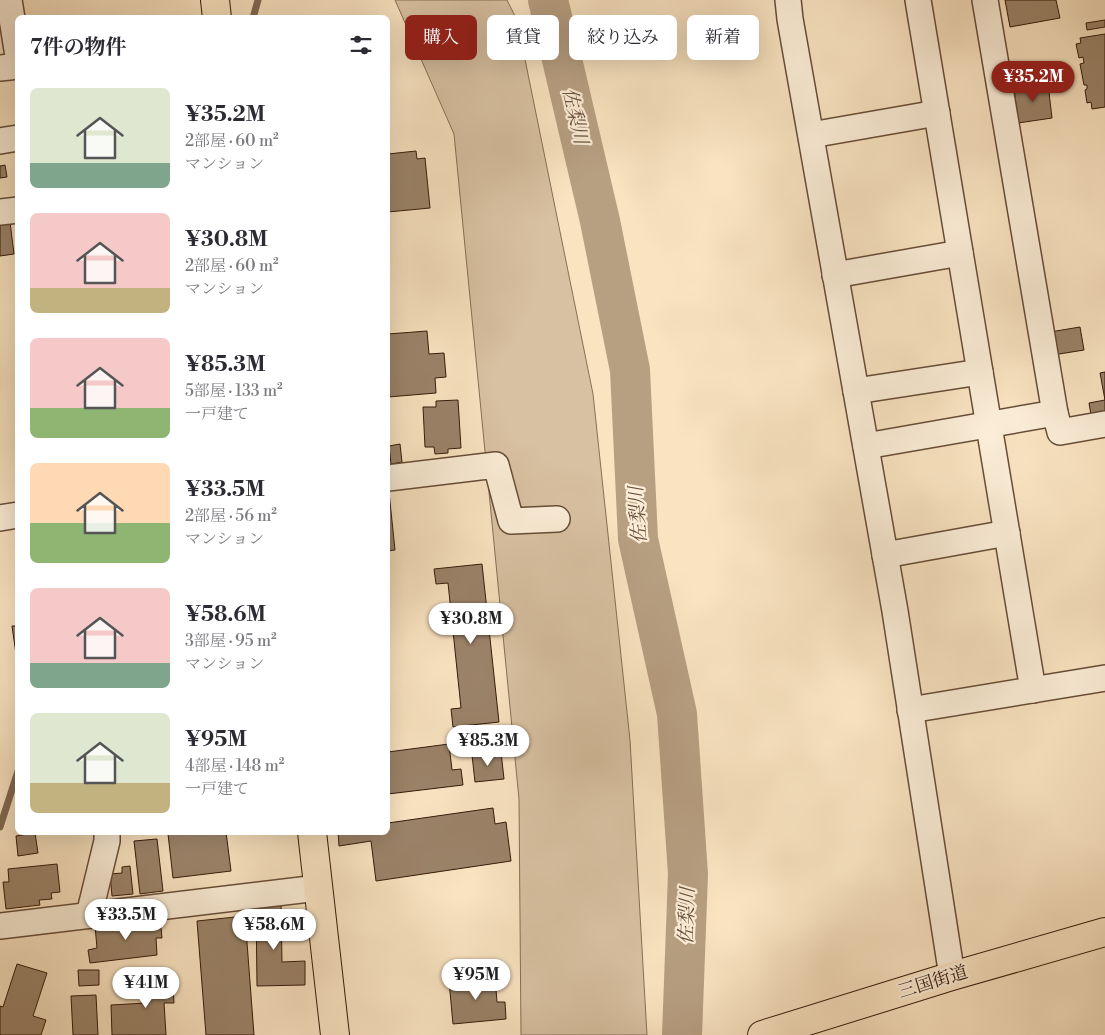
<!DOCTYPE html>
<html lang="ja">
<meta charset="utf-8">
<style>
body{margin:0;font-family:"Libre Bodoni","Noto Serif JP",serif;background:#f7f7f7;color:#2b2b33;height:100vh;display:flex;flex-direction:column;font-size:19px;white-space:nowrap}
*{box-sizing:border-box;margin:0}
p{font-size:16px;color:#7c7c81}
.icon{flex:none;width:28px;height:28px;fill:none;stroke:currentColor;stroke-width:2;stroke-linecap:round;stroke-linejoin:round}
.map{position:relative;flex:1;overflow:hidden}
.panel{position:absolute;left:15px;top:15px;width:375px;height:820px;display:flex;flex-direction:column;background:#fff;border-radius:8px;box-shadow:0 5px 20px #0002}
.panel>*{flex:none}
.hud{position:absolute;left:405px;top:15px;width:475px;height:45px;display:flex;gap:10px}
.price{position:absolute;translate:-50% -42px;padding:0 11px;border-radius:18px;background:#fff;color:#222;font-size:16px;line-height:32px;filter:drop-shadow(0 1px 2px #0008)}
.price::after{content:'';position:absolute;left:50%;top:30px;width:15px;height:11px;margin-left:-8px;background:inherit;clip-path:polygon(0 0,100% 0,50% 100%)}
.price.current{background:#8f2418;color:#fff}
ul{padding:0;list-style:none}
li{display:flex;align-items:center;gap:15px;height:125px;padding:0 15px}
li span{display:grid;place-items:center;flex:none;width:140px;height:100px;border-radius:8px;color:#555}
li>.icon{margin-inline-start:auto}
span .icon{width:60px;height:60px;fill:#fffc;stroke-width:1}
li b{font-size:21px}
h2{display:flex;justify-content:space-between;align-items:center;height:60px;padding:0 15px;font-size:21px}
.pill{padding:0 18px;border-radius:8px;background:#fff;box-shadow:0 5px 20px #0002;font-size:18px;line-height:45px}
.pill.current{background:#8f2418;color:#fff}
.map>svg:first-child{display:block}
</style>
<div class="map">
<svg width="1105" height="1035" viewBox="0 0 1105 1035">
<rect width="100%" height="100%" fill="#f9e3c1"/>
<filter id="stains"><feTurbulence type="fractalNoise" baseFrequency=".004" numOctaves="4"/><feColorMatrix values="0 0 0 0 .2 0 0 0 0 .09 0 0 0 0 .02 0 0 0 .5 -.17"/></filter>
<radialGradient id="worn" r=".72"><stop offset=".6" stop-color="#630" stop-opacity="0"/><stop offset="1" stop-color="#630" stop-opacity=".3"/></radialGradient>
<polygon fill="#d8c1a2" stroke="#876e56" points="395,0 507,0 517,20 593,394 630,740 647,1035 521,1035 519,799 454,134"/>
<g fill="none" stroke-linecap="round" stroke-linejoin="round">
<g stroke="#836a52" stroke-width="7">
<polyline points="253,18 258,0"/>
<polyline points="0,827 18,771"/>
</g>
<polyline stroke="#b79f82" stroke-width="40" points="548,0 600,221 630,370 638,539 677,714 688,874 682,1035"/>
</g>
<g fill="#9b8369" stroke="#361a09">
<polygon points="1005,0 1056,0 1060,18 1010,27"/>
<polygon points="1105,20 1105,27 1087,30 1086,23"/>
<polygon points="1105,34 1105,107 1092,109 1091,102 1087,103 1085,90 1087,89 1087,85 1084,85 1080,64 1084,63 1083,57 1079,58 1076,44 1081,43 1080,38"/>
<polygon points="1048,84 1052,118 1018,123 1014,88"/>
<polygon points="416,151 417,159 425,158 430,208 388,212 388,154"/>
<polygon points="5,165 7,177 0,178 0,166"/>
<polygon points="10,222 14,254 0,256 0,224"/>
<polygon points="1080,327 1084,350 1053,355 1050,332"/>
<polygon points="427,331 429,354 444,353 446,377 435,378 436,393 388,397 388,334"/>
<polygon points="1105,372 1105,418 1092,421 1089,403 1105,400 1100,373"/>
<polygon points="458,400 461,448 448,449 448,453 435,454 434,447 425,447 423,407 436,407 436,401"/>
<polygon points="400,444 402,462 391,464 389,446"/>
<polygon points="388,492 389,492 395,550 388,551"/>
<polygon points="482,564 499,722 453,727 451,709 461,708 448,583 436,584 434,569"/>
<polygon points="12,626 18,626 17,661"/>
<polygon points="449,744 452,770 461,769 463,785 388,794 388,752"/>
<polygon points="501,752 504,779 475,782 472,755"/>
<polygon points="493,808 495,824 506,822 511,861 376,881 371,841 339,846 338,832 388,832 388,823"/>
<polygon points="183,832 226,832 231,871 173,878 168,834"/>
<polygon points="35,833 38,853 18,856 16,836"/>
<polygon points="157,839 163,891 140,894 134,841"/>
<polygon points="57,864 60,892 51,893 52,899 39,900 40,905 6,909 3,882 9,882 8,869"/>
<polygon points="130,866 133,894 112,896 110,874 122,873 122,867"/>
<polygon points="256,904 281,904 282,962 305,961 305,985 257,986"/>
<polygon points="245,916 254,1035 206,1035 197,921"/>
<polygon points="160,918 162,938 156,938 157,955 90,963 88,950 97,948 95,926"/>
<polygon points="17,964 47,973 33,1016 46,1020 41,1035 0,1035 0,1006 3,1007"/>
<polygon points="78,970 99,970 99,985 79,986"/>
<polygon points="172,970 174,1003 164,1003 166,1035 112,1035 111,1005 146,1003 145,984 152,983 152,971"/>
<polygon points="495,977 497,1002 505,1002 506,1019 453,1024 449,981"/>
<polygon points="96,995 98,1035 73,1035 71,996"/>
</g>
<g fill="none" stroke-linecap="round" stroke-linejoin="round">
<g stroke="#674c37" stroke-width="28">
<g id="minor">
<polyline points="9,0 18,56"/>
<polyline points="788,0 790,19 895,611 952,976"/>
<polyline points="918,0 1033,690"/>
<polyline points="985,0 1055,413"/>
<polyline points="0,68 18,66"/>
<polyline points="811,135 937,113"/>
<polyline points="0,141 18,138"/>
<polyline points="0,212 18,210"/>
<polyline points="835,275 960,253"/>
<polyline points="856,391 980,372"/>
<polyline points="866,446 1055,413 1060,432 1105,424"/>
<polyline points="388,478 496,465 511,521 557,519"/>
<polyline points="0,518 18,515"/>
<polyline points="885,555 1007,533"/>
<polyline points="910,710 1105,678"/>
<polyline points="89,915 107,841 107,832"/>
<polyline points="0,926 318,888"/>
</g>
</g>
<g stroke="#361a09" stroke-width="30">
<g id="major">
<polyline points="215,0 217,18"/>
<polyline points="312,832 335,1035"/>
</g>
</g>
<g stroke="#361a09" stroke-width="30">
<polyline id="highway" points="762,1035 952,976 1105,932"/>
</g>
<use href="#minor" stroke="#fbedd7" stroke-width="25"/>
<use href="#major" stroke="#f9e3c1" stroke-width="28"/>
<use href="#highway" stroke="#f9e3c1" stroke-width="28"/>
</g>
<g text-anchor="middle" dominant-baseline="central" stroke-width="4.5" stroke-linejoin="round" paint-order="stroke">
<g font-size="18" fill="#361a09" stroke="#fbedd7">
<text transform="translate(933 982) rotate(-17)">三国街道</text>
</g>
<g font-size="19" font-style="italic" fill="#6a4f39" stroke="#fbedd7">
<text transform="translate(575 116) rotate(77)">佐梨川</text>
<text transform="translate(638 515) rotate(-94)">佐梨川</text>
<text transform="translate(687 916) rotate(-88)">佐梨川</text>
</g>
</g>
<rect width="100%" height="100%" filter="url(#stains)"/>
<rect width="100%" height="100%" fill="url(#worn)"/>
</svg>
<b class="price current" style="left:1033px;top:103px">¥35.2M</b>
<b class="price" style="left:471px;top:645px">¥30.8M</b>
<b class="price" style="left:488px;top:767px">¥85.3M</b>
<b class="price" style="left:126px;top:941px">¥33.5M</b>
<b class="price" style="left:274px;top:951px">¥58.6M</b>
<b class="price" style="left:476px;top:1001px">¥95M</b>
<b class="price" style="left:146px;top:1009px">¥41M</b>
<div class="hud">
<a class="pill current">購入</a>
<a class="pill">賃貸</a>
<a class="pill">絞り込み</a>
<a class="pill">新着</a>
</div>
<section class="panel">
<h2>7件の物件<svg class="icon" aria-label="filters" viewBox="0 0 24 24"><path d="M4 7h16M4 17h16"/><circle cx="9" cy="7" r="2"/><circle cx="15" cy="17" r="2"/></svg></h2>
<ul>
<li><span style="background:linear-gradient(#dfe7d0 75%,#7fa58c 0)"><svg class="icon" aria-label="home" viewBox="0 0 24 24"><path d="M3 11l9-7 9 7M6 9v11h12V9"/></svg></span><div><b>¥35.2M</b><p>2部屋 · 60 m²</p><p>マンション</p></div></li>
<li><span style="background:linear-gradient(#f6c9c9 75%,#c2b280 0)"><svg class="icon" aria-label="home" viewBox="0 0 24 24"><path d="M3 11l9-7 9 7M6 9v11h12V9"/></svg></span><div><b>¥30.8M</b><p>2部屋 · 60 m²</p><p>マンション</p></div></li>
<li><span style="background:linear-gradient(#f6c9c9 70%,#8fb573 0)"><svg class="icon" aria-label="home" viewBox="0 0 24 24"><path d="M3 11l9-7 9 7M6 9v11h12V9"/></svg></span><div><b>¥85.3M</b><p>5部屋 · 133 m²</p><p>一戸建て</p></div></li>
<li><span style="background:linear-gradient(#ffd9b3 60%,#8fb573 0)"><svg class="icon" aria-label="home" viewBox="0 0 24 24"><path d="M3 11l9-7 9 7M6 9v11h12V9"/></svg></span><div><b>¥33.5M</b><p>2部屋 · 56 m²</p><p>マンション</p></div></li>
<li><span style="background:linear-gradient(#f6c9c9 75%,#7fa58c 0)"><svg class="icon" aria-label="home" viewBox="0 0 24 24"><path d="M3 11l9-7 9 7M6 9v11h12V9"/></svg></span><div><b>¥58.6M</b><p>3部屋 · 95 m²</p><p>マンション</p></div></li>
<li><span style="background:linear-gradient(#dfe7d0 70%,#c2b280 0)"><svg class="icon" aria-label="home" viewBox="0 0 24 24"><path d="M3 11l9-7 9 7M6 9v11h12V9"/></svg></span><div><b>¥95M</b><p>4部屋 · 148 m²</p><p>一戸建て</p></div></li>
</ul>
</section>
</div>
